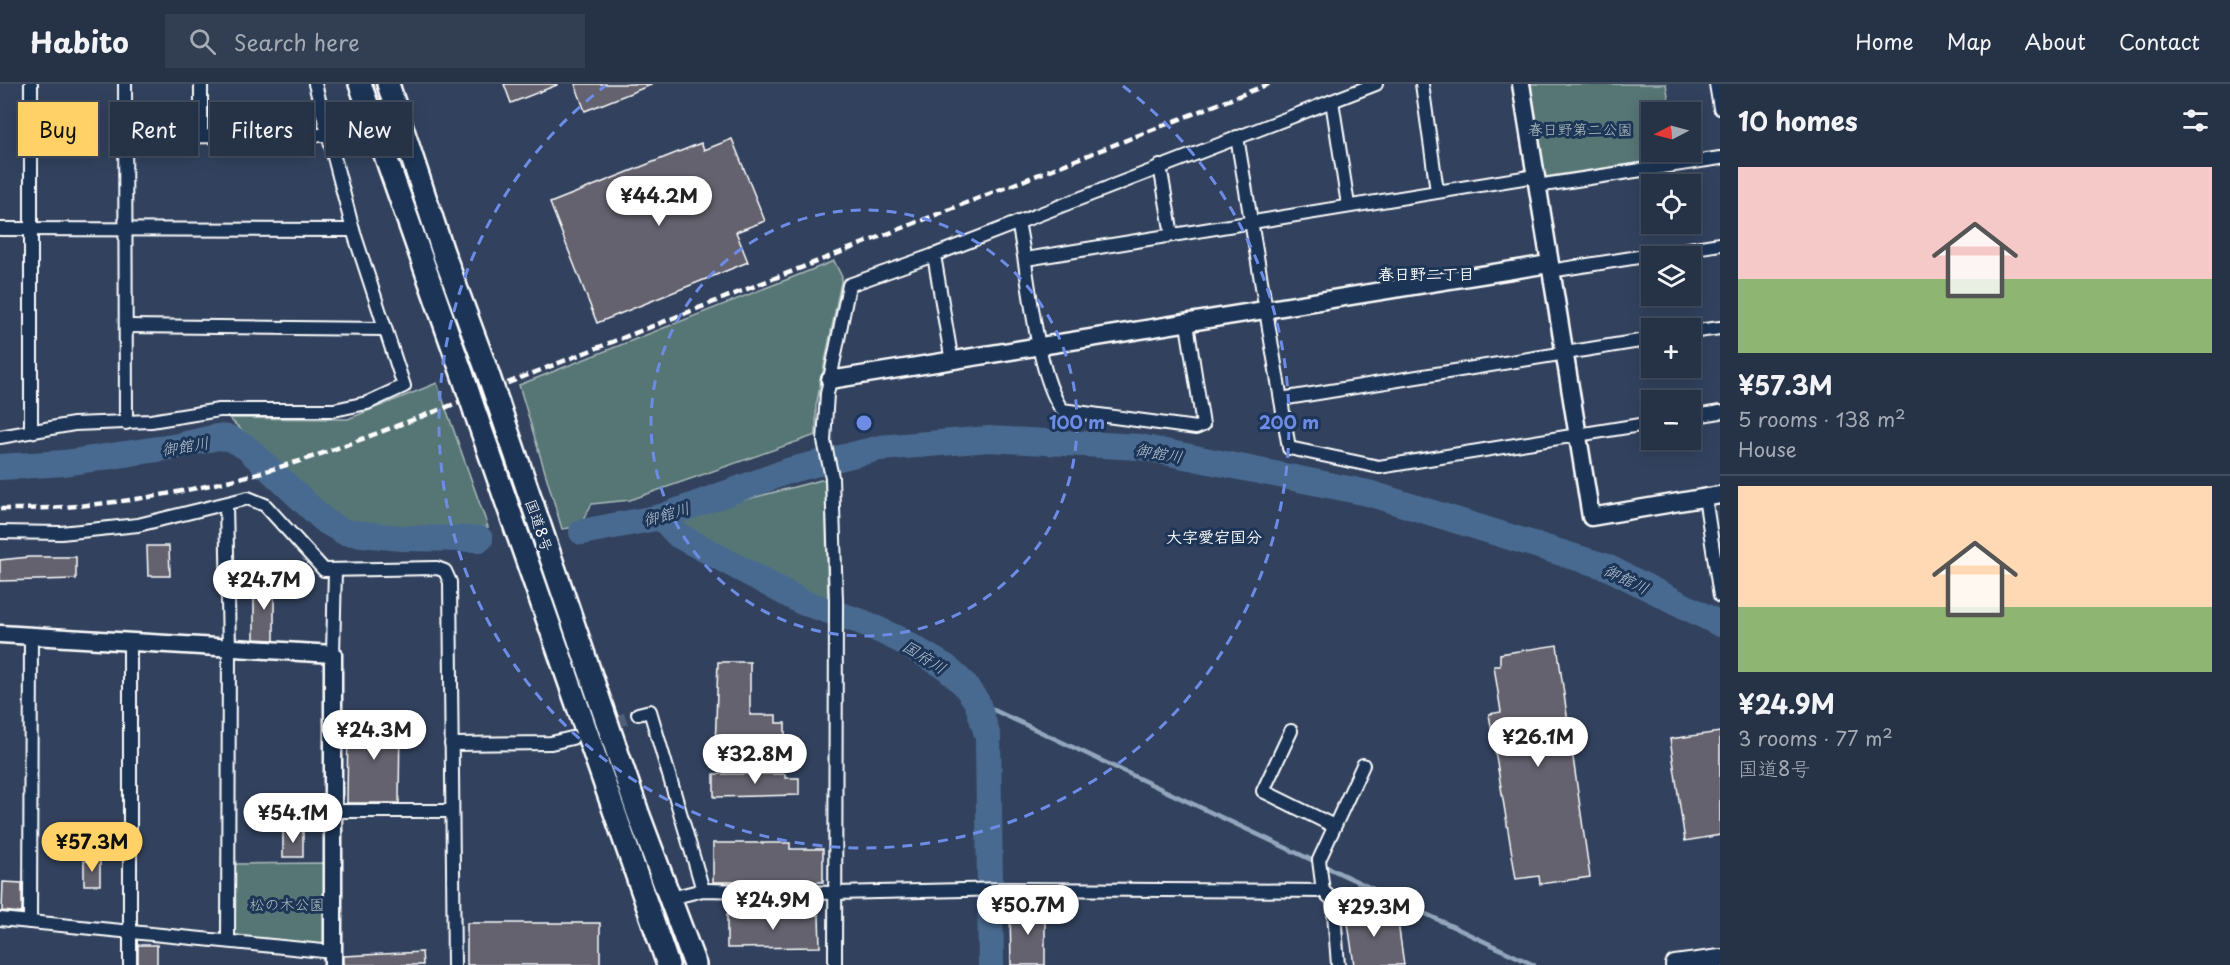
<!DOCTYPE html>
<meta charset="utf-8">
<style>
body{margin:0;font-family:"Playpen Sans","Klee One",sans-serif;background:#323e51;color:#f1f3f6;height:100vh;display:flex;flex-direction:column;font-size:22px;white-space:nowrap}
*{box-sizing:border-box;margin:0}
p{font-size:20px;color:#a4aab3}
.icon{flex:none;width:33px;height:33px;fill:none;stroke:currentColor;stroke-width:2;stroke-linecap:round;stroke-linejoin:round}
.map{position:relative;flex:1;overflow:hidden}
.sheet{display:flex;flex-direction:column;background:#263246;width:510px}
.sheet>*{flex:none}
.top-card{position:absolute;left:18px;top:18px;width:570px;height:54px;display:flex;gap:12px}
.needle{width:39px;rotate:264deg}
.buttons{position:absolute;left:1641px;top:18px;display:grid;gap:12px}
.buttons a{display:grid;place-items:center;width:60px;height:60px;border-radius:0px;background:#263246;box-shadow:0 3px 15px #0003,0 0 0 2px #424d5f;font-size:30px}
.price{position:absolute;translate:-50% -51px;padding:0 14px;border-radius:21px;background:#fff;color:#222;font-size:20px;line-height:39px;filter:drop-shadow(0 2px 3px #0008)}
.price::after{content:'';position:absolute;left:50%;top:36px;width:18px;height:14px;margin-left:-9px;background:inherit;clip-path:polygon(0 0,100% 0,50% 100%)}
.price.selected{background:#ffd166;color:#111}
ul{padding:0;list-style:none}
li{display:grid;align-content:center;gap:12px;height:318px;padding:0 18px}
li+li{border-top:2px solid #424d5f}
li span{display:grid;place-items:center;height:186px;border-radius:0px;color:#555}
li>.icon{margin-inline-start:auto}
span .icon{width:108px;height:108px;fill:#fffc;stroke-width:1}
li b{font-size:26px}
h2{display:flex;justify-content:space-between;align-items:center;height:72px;padding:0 18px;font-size:26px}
.chip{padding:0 21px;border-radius:0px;background:#263246;box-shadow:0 3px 15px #0003,0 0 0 2px #424d5f;font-size:21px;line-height:54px}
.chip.selected{background:#ffd166;color:#111}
header{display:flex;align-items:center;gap:36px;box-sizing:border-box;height:84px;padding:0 30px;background:#263246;border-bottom:2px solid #424d5f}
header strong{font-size:28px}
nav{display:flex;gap:33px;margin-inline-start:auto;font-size:21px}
.search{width:420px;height:54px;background:#323e51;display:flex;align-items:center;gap:15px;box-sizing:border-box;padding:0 21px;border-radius:0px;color:#a4aab3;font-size:22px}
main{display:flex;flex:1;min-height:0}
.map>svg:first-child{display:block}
</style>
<header>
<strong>Habito</strong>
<div class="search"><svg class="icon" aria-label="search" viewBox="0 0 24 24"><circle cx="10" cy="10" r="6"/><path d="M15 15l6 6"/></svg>Search here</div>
<nav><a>Home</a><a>Map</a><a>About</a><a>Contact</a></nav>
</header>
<main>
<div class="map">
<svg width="1720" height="881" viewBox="0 0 1720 881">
<rect width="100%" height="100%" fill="#32425e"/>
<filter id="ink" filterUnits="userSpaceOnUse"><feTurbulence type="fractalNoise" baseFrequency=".0167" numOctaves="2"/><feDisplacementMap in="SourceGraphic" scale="12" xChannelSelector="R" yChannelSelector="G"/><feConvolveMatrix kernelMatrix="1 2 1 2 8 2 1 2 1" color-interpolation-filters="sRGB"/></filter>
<g filter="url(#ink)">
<g fill="#567674" stroke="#aababa" stroke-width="1.5">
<polygon points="1529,0 1666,0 1671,28 1652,28 1652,68 1676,68 1677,73 1544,93"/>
<polygon points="834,177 842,193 816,322 816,351 630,416 592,420 584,434 584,442 562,445 519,301"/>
<polygon points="437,299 488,443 406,445 350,441 323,425 229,334 348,335"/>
<polygon points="825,395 828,520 692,453 683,447 680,440 683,432 690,430"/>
<polygon points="326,779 326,861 235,852 234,780"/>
</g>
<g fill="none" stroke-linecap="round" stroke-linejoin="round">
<polyline stroke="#92a6bc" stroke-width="4.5" points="977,618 1534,881"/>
<g stroke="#496b90" stroke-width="26">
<polyline points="0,383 65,379 178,362 217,353 229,354 246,363 325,437 344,448 401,454 480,455"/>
<polyline points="661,433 678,451 802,518 862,538 900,556 946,583 964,600 977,618 988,653 991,881"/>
<polyline points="582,448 661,433 791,386 880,364 989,355 1140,363 1368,409 1607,483 1720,540"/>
</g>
</g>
<g fill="#64626e" stroke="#fff" stroke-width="1.5">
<polygon points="504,0 557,0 557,1 511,19"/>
<polygon points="575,0 651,0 651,1 585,27"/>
<polygon points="732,55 765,137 736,148 748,178 597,239 550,119 701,59 704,66"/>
<polygon points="147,462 169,462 170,492 148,492"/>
<polygon points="29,473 76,473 76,495 0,497 0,476"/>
<polygon points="254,498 274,498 274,556 254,555"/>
<polygon points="1557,561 1590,793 1540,800 1539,792 1516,795 1489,630 1501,628 1494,582 1500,582 1500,570"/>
<polygon points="718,578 750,578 750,631 776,631 776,639 785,639 785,658 775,658 775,668 715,667"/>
<polygon points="348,635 400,635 399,719 347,719"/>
<polygon points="1720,648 1720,751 1685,757 1670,655"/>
<polygon points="714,690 785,690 785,694 799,694 799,711 714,713"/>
<rect x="283" y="746" width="20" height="27"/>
<polygon points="713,759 790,759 790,765 823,765 823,798 713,798"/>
<rect x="84" y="777" width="16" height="24"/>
<polygon points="3,798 22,799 22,829 2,827"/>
<polygon points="1372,821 1374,834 1397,831 1404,881 1354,881 1346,825"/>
<polygon points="1010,824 1045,824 1045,881 1011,881"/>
<polygon points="727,831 819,831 820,863 727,864"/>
<rect x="467" y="839" width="133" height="42"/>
<rect x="138" y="861" width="19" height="20"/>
<polygon points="422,868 423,881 344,881 344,872"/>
</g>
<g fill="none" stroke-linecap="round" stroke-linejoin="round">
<polyline stroke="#515e76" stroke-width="12" stroke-dasharray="12 6" stroke-linecap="butt" points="581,651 638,630"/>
<g stroke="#fff" stroke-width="16">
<g id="street">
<polyline points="125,0 126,339"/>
<polyline points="201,0 201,52"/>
<polyline points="1422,0 1437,107"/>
<polyline points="1716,0 1720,24"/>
<polyline points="1332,17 1348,121"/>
<polyline points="126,53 329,51"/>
<polyline points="1237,53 1289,364 1379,383 1652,339"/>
<polyline points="1160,82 1172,151"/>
<polyline points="1537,102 1720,74"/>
<path d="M1018 138C1029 189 1035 287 1062 326L1196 344 1203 341 1187 240"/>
<polyline points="0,145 353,146"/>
<polyline points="934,171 952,278"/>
<polyline points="1026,175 1535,92"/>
<polyline points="1550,187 1720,160"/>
<polyline points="127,242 385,245"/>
<polyline points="1690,248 1720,244"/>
<polyline points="1281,315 1652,255"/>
<polyline points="1690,333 1720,328"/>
<polyline points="31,347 31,0"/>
<polyline points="0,353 74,340 151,337 219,326 334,326 367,319 404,302 353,146 315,0"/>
<polyline points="1705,413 1720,512"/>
<polyline points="226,420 229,564 228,857"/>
<polyline points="0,448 61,449 138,441 248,414 265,421 324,486 437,484 445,487 450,498 454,881"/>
<polyline points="130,558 130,881"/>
<polyline points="333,570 335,486"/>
<polyline points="638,630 650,627 703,806"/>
<polyline points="1291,647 1263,707 1334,742"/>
<polyline points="451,660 551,659 572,654"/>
<polyline points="334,727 451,727"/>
<polyline points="1323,807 1319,776 1363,681"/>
<polyline points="671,814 703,806 836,809 1006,805 1323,807 1333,816 1338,881"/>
<polyline points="0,835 333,868"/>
<polyline points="30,838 31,552"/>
<polyline points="835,881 836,516 832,393 824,357 827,310 849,201 934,171 1376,0"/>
</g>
</g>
<g stroke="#fff" stroke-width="21">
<g id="secondary">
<polyline points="1521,0 1591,433 1720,411"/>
<polyline points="830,296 1549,180"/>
<polyline points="0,550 333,570 333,881"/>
</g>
</g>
<g stroke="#fff" stroke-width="22">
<polyline id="primary" points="1675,881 1720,875"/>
</g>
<g stroke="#fff" stroke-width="26">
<g id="highway">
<polyline points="360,0 463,292"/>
<polyline points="388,0 443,168 487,287"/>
<polyline points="498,319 638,729 695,881"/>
<polyline points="475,328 668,881"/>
</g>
</g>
<use href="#street" stroke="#1d3557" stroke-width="12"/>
<use href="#secondary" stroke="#1d3557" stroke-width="16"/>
<use href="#primary" stroke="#1d3557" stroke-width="18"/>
<use href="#highway" stroke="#1d3557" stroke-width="21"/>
<path stroke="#fff" stroke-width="4.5" stroke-dasharray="9 4.5" stroke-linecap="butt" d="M0 425C103 426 208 406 306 375 351 360 395 342 439 326L1269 0"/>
<g stroke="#fff" stroke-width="26" stroke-linecap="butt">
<g id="highway-bridge">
<polyline points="487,287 498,319"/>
<polyline points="463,292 475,328"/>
</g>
</g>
<use href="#highway-bridge" stroke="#1d3557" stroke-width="21"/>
</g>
</g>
<g fill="none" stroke="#6c8ce6" stroke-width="3" stroke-dasharray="10 8">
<circle cx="864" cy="339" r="213"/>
<path d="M1123 2A425 425 0 1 1 605 2"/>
</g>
<g text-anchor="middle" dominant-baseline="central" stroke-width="6" stroke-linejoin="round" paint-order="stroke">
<g font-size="15" fill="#b3c1c0" stroke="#1d3557">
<text x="1580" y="44">春日野第二公園</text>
<text x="287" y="819">松の木公園</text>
</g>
<g font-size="15" fill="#fff" stroke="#1d3557">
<text transform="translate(540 441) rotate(71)">国道8号</text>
</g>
<g font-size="16" font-weight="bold" fill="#fff" stroke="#1d3557">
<text x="1426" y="189">春日野二丁目</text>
<text x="1214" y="452">大字愛宕国分</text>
</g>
<g font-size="16" font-style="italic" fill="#b6c4d3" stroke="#1d3557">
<text transform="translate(185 361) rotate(-9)">御館川</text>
<text transform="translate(1159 368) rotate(10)">御館川</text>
<text transform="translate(666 429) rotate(-16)">御館川</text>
<text transform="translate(1627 494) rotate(26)">御館川</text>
<text transform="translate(925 572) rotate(32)">国府川</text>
</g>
</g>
<circle cx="864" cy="339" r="9" fill="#6c8ce6" stroke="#1d3557" stroke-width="3"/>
<g font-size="18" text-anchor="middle" font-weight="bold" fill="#6c8ce6" stroke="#1d3557" stroke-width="6" stroke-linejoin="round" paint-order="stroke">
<text x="1077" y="345">100 m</text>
<text x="1289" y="345">200 m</text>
</g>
</svg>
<div class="buttons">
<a><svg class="needle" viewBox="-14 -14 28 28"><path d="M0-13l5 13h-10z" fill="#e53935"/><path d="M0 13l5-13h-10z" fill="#a4aab3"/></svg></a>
<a><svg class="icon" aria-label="locate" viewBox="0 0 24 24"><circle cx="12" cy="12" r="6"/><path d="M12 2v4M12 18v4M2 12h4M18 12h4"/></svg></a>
<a><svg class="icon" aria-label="layers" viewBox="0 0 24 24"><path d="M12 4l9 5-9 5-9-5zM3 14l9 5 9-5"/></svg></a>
<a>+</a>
<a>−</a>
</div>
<b class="price" style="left:659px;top:143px">¥44.2M</b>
<b class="price" style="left:264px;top:527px">¥24.7M</b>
<b class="price" style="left:374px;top:677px">¥24.3M</b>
<b class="price" style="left:1538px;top:684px">¥26.1M</b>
<b class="price" style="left:755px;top:701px">¥32.8M</b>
<b class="price" style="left:293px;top:760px">¥54.1M</b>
<b class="price selected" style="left:92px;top:789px">¥57.3M</b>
<b class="price" style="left:773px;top:847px">¥24.9M</b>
<b class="price" style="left:1028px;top:852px">¥50.7M</b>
<b class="price" style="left:1374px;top:854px">¥29.3M</b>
<div class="top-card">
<a class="chip selected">Buy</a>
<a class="chip">Rent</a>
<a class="chip">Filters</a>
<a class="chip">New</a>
</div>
</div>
<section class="sheet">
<h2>10 homes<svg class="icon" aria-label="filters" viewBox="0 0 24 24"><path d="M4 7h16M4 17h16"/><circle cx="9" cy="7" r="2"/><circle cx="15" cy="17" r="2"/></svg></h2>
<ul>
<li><span style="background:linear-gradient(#f6c9c9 60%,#8fb573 0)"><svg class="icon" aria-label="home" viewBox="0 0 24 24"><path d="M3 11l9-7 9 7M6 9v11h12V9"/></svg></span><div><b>¥57.3M</b><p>5 rooms · 138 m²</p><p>House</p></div></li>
<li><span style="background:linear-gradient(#ffd9b3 65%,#8fb573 0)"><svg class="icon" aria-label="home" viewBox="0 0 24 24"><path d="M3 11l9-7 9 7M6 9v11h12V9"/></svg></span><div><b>¥24.9M</b><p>3 rooms · 77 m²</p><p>国道8号</p></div></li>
</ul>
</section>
</main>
